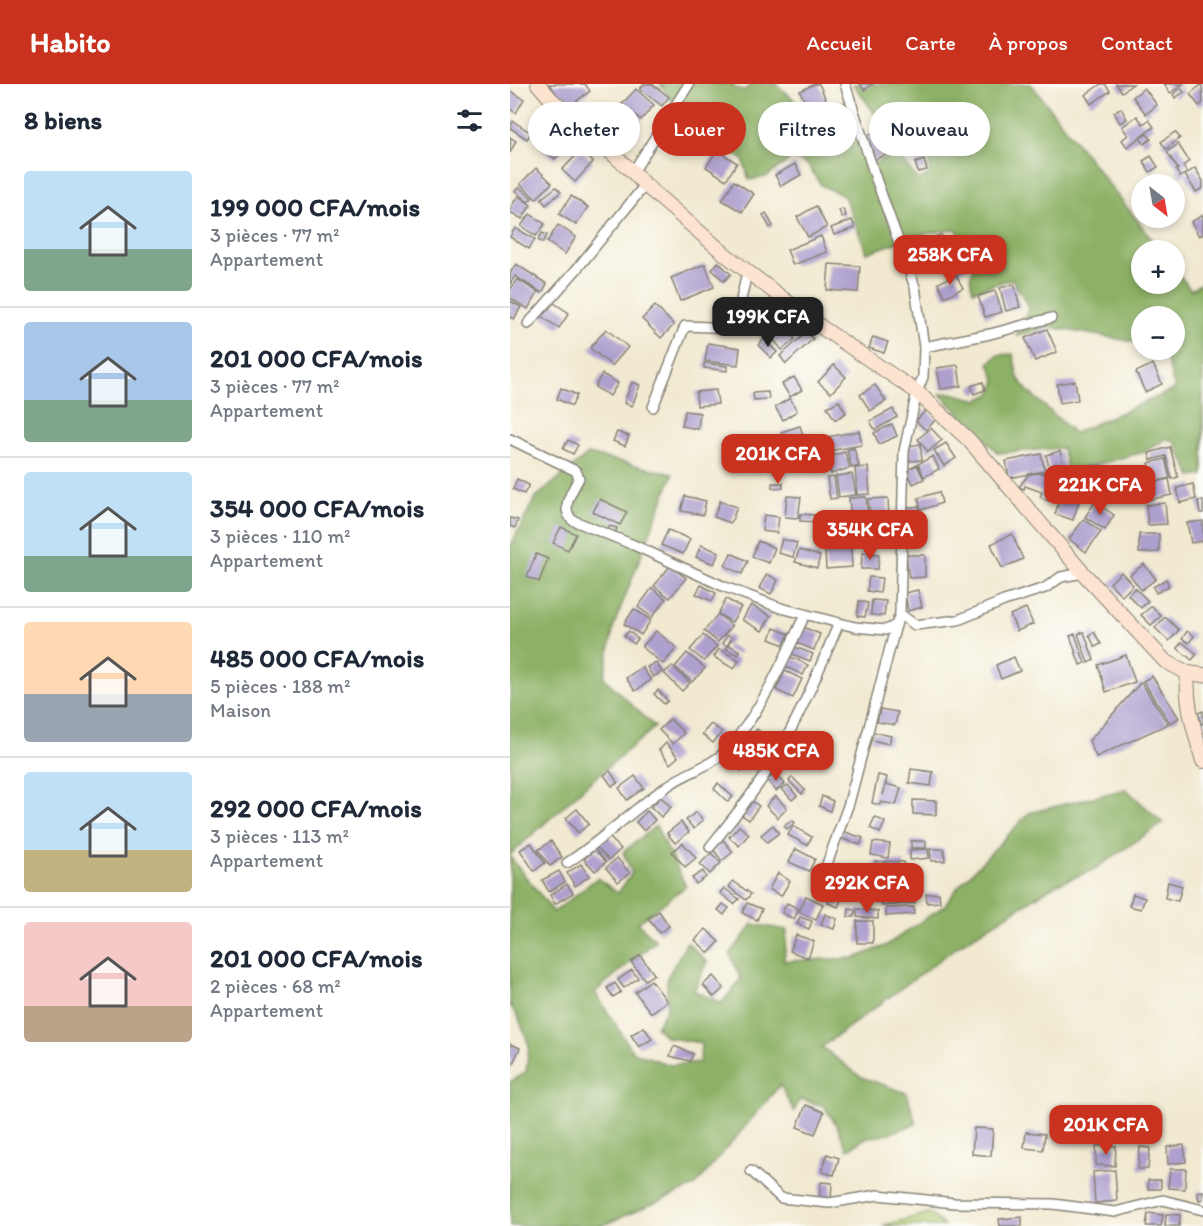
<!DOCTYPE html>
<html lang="fr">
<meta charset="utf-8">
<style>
body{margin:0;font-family:Itim,sans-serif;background:#f2f2f3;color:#1f2937;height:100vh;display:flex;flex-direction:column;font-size:22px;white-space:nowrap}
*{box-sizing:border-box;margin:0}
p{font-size:20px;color:#747a83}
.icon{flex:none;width:33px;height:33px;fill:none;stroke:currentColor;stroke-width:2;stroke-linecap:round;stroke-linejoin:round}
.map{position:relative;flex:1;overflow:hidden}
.sheet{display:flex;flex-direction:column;background:#fff;width:510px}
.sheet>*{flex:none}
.top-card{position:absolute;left:18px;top:18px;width:570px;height:54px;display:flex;gap:12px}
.needle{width:39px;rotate:149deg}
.tools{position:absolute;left:621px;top:90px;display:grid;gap:12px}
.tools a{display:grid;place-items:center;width:54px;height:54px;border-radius:50%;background:#fff;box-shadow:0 3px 9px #0003;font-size:30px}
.price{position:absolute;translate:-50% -51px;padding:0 14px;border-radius:12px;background:#c8321e;color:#fff;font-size:20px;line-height:39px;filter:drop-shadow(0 2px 3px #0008)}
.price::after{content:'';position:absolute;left:50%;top:36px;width:18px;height:14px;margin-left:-9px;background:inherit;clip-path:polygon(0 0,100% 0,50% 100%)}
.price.active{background:#222;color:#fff}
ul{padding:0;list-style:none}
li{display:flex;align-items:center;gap:18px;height:150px;padding:0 24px}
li+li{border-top:2px solid #e0e1e3}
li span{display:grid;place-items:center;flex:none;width:168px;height:120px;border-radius:6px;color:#555}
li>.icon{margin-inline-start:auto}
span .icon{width:72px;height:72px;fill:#fffc;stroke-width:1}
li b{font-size:26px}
h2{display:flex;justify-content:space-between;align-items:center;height:72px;padding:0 24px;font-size:26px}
.tag{padding:0 21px;border-radius:27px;background:#fff;box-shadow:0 3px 9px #0003;font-size:21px;line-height:54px}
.tag.active{background:#c8321e;color:#fff}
header{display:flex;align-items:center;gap:36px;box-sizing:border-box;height:84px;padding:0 30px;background:#c8321e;color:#fff}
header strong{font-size:28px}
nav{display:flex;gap:33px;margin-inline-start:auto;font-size:21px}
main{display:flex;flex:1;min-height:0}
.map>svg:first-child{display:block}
</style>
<header>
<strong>Habito</strong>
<nav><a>Accueil</a><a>Carte</a><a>À propos</a><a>Contact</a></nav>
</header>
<main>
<section class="sheet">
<h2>8 biens<svg class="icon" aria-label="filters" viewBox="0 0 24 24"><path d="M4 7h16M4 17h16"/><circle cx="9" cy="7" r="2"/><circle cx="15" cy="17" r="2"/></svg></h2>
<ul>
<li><span style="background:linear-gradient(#bfe0f5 65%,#7fa58c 0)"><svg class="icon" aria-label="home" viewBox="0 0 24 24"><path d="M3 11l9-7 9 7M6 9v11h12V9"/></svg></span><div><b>199 000 CFA/mois</b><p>3 pièces · 77 m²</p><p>Appartement</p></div></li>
<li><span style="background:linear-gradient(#a9c7e8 65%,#7fa58c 0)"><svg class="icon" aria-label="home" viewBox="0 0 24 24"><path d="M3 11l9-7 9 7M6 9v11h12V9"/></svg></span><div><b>201 000 CFA/mois</b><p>3 pièces · 77 m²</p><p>Appartement</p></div></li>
<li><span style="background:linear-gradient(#bfe0f5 70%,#7fa58c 0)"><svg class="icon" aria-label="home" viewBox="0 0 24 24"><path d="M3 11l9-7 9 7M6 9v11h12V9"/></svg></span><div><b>354 000 CFA/mois</b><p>3 pièces · 110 m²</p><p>Appartement</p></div></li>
<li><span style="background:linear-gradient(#ffd9b3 60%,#9aa5b1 0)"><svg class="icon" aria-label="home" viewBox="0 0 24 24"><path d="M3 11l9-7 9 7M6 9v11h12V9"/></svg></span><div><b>485 000 CFA/mois</b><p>5 pièces · 188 m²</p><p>Maison</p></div></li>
<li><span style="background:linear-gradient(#bfe0f5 65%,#c2b280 0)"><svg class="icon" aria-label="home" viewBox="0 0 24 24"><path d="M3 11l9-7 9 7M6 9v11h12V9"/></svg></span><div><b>292 000 CFA/mois</b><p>3 pièces · 113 m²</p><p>Appartement</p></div></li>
<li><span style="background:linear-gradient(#f6c9c9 70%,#b9a48a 0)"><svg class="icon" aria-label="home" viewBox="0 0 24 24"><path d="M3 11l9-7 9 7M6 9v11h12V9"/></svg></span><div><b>201 000 CFA/mois</b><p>2 pièces · 68 m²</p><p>Appartement</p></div></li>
</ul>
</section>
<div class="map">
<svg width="693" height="1142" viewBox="0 0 693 1142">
<rect width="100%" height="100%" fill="#fdfcf7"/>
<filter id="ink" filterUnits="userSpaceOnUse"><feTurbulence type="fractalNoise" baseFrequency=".0167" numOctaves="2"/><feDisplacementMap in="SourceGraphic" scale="12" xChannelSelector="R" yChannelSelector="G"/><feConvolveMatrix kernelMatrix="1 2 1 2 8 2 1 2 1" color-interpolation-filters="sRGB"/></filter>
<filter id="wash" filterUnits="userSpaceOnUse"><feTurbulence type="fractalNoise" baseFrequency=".008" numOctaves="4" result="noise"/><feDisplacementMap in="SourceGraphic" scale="24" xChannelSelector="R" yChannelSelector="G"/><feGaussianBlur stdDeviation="1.35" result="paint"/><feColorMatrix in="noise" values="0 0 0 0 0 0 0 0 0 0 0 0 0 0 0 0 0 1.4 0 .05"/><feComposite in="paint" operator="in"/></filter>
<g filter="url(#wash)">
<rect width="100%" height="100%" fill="#f1e9d0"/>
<polygon fill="#b1cc73" stroke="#667448" stroke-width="1.5" points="419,1129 434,1142 372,1142"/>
<g fill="#8cb065" stroke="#546640" stroke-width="1.5">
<polygon points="150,0 222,0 225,4 235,6 242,0 266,0 304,34 337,16 363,81 379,72 392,77 409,96 419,90 420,77 389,62 343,0 521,0 650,166 632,166 632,200 664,200 665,185 681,206 693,198 693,391 682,393 664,357 656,355 634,368 558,388 552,364 488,369 430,310 441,309 468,316 481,310 486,297 479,279 488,271 503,270 508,294 517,306 564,349 665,305 656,273 640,266 664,266 664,232 632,232 631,261 625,258 540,243 506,252 519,223 502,195 463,207 460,193 467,177 446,145 408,151 357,169 334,112 311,101 297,80 282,74 256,93 239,96 233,76 171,29"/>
<polygon points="78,370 163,390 104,541 94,594 145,643 78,700 0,771 0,463 25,414"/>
<polygon points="616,705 653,739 583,786 547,800 451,860 312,963 351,993 397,1009 406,1040 371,1052 357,1053 337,1066 327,1042 314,1022 290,1015 284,1027 270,1001 185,1102 91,1142 0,1142 0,998 16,988 19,961 9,935 0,921 0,773 44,828 87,794 108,809 122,789 113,768 146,742 176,802 128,839 146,857 85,908 123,968 160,981 190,978 191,959 156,953 146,943 157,924 157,894 177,858 197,878 184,907 212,919 231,895 220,870 243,840 277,846 274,877 345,874 375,862 435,821 448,803 519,729"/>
</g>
<g id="blocks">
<g fill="#ad9fce">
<polygon points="39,0 75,0 80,7 57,24"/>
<polygon points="134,0 142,0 159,13 152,22 130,5"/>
<polygon points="305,0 309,0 319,22 301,31 290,7"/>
<polygon points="350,0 363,0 354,6"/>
<polygon points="591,0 595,0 600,7 581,20 575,11"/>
<polygon points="606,0 623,0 612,8"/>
<polygon points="654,0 673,0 660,9"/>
<polygon points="692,0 693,19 689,22 680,10"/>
<polygon points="634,4 647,21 636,30 623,13"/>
<polygon points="671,4 674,8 665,14 663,10"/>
<polygon points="126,5 144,21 131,36 112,20"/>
<polygon points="0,7 14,15 6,29 0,25"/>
<polygon points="611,24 617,35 610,39 604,28"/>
<polygon points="627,32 633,40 639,36 644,43 617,63 612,56 618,51 612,43"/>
<polygon points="174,34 189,43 179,59 164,50"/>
<polygon points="3,37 21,49 17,55 0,44"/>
<polygon points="373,45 382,68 362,77 353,53"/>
<polygon points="665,48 670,54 656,65 651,58"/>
<polygon points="43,49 57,61 45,75 30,63"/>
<polygon points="637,50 641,55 634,60 630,54"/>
<polygon points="0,53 6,57 0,69"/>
<polygon points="668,60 679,77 673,82 677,89 670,93 666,86 668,85 657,68"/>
<polygon points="71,66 83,78 65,98 52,86"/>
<polygon points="207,66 227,79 216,96 196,83"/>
<polygon points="641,72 648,83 640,88 633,77"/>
<polygon points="414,76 417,86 408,88 405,79"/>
<polygon points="285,80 291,91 271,102 265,91"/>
<polygon points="26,84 42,99 26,115 10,100"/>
<polygon points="685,84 693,97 693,104 686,108 675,91"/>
<polygon points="224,97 244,110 232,128 212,116"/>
<polygon points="9,103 22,114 18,118 5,107"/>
<polygon points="46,103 51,108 36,121 31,115"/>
<polygon points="664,109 671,119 664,124"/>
<polygon points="8,112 21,121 12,135 0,128 0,124"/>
<polygon points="61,112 78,123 66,141 49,130"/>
<polygon points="306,122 317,143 298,153 287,133"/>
<polygon points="333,125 336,132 332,134 329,126"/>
<polygon points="256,129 263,142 260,144 253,131"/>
<polygon points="20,130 35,140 26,152 11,142"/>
<polygon points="693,131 693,150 689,152 681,138"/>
<polygon points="342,136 345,144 324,151 321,144"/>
<polygon points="48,141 66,153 55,170 37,158"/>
<polygon points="5,144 25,155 19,165 0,153"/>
<polygon points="32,149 37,151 33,159 28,156"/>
<polygon points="431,150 438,163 423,172 415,158"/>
<polygon points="311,152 317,168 283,181 277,166"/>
<polygon points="412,157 419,171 404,179 397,164"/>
<polygon points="451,160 462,181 443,191 433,169"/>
<polygon points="208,178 221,190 214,197 202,186"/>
<polygon points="6,180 37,200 32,209 5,192 0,200 0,189"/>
<polygon points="195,180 204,203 170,217 161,194"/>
<polygon points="319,180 350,182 348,208 317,206"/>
<polygon points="446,191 453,204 435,213 428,199"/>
<polygon points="7,195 28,208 18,225 0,214 0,206"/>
<polygon points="504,200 510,223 496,227 490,204"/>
<polygon points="485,207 492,228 475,233 468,212"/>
<polygon points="0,217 11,223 4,235 0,233"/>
<polygon points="41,217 59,229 49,244 31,232"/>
<polygon points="145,222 164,241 151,254 132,235"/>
<polygon points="273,240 285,255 272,266 260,251"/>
<polygon points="96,245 118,263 102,282 80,264"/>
<polygon points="537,245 547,268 525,277 515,254"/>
<polygon points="297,248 303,255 276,280 270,272"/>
<polygon points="363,253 378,258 374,269 359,264"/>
<polygon points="254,255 267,268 261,274 248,261"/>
<polygon points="198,259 230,264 228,281 195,277"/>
<polygon points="194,279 217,282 217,287 194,284"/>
<polygon points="643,280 652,300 635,308 626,288"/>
<polygon points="324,281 336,293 321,309 308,298"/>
<polygon points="448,281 451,302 431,305 427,284"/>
<polygon points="92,290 108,299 100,312 85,303"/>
<polygon points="284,293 292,306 280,313 272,300"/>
<polygon points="565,297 568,316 550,319 547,300"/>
<polygon points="122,298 130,301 122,322 114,319"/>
<polygon points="473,298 475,306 464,310 461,302"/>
<polygon points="365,301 376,317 360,327 350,311"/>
<polygon points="51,304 67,311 62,322 47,315"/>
<polygon points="206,306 208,320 187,322 186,308"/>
<polygon points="258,308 259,315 244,316 243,309"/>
<polygon points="280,314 287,327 273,336 265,323"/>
<polygon points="329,317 336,329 325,336 317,323"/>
<polygon points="383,325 387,333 365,346 360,337"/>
<polygon points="416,326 426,335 416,346 406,337"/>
<polygon points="175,327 190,329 188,345 172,342"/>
<polygon points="382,340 387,352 369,360 364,349"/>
<polygon points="290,342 296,360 277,366 271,348"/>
<polygon points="421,344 432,356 418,368 408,355"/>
<polygon points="349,347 352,361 314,368 311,354"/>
<polygon points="107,348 119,352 115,362 103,357"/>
<polygon points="58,356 68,361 63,370 53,365"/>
<polygon points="436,359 446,374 434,382 424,366"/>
<polygon points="410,360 412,376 400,377 397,362"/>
<polygon points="660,363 668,393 662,395 656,372 641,376 639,369"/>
<polygon points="344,364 349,382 342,384 337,366"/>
<polygon points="550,367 555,386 541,390 536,371"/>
<polygon points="335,368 340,384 321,390 317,373"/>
<polygon points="531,370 535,387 499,394 496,377"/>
<polygon points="423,372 429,385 414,393 408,380"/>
<polygon points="655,375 660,394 644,398 639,379"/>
<polygon points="264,378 273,379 272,388 264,388"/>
<polygon points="407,381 414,395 403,400 397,386"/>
<polygon points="591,381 594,410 582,411 579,382"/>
<polygon points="358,383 360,410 347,411 345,384"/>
<polygon points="608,384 611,403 598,406 595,387"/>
<polygon points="557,388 572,392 573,389 578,391 572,415 552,407"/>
<polygon points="532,389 546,392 550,397 539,417 530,413 532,408 515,402 514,405 509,403 519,390"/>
<polygon points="342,390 346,411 329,413 326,392"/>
<polygon points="324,393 327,414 320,415 317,394"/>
<polygon points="7,395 19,401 14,410 3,405"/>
<polygon points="659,395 662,411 633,417 629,402"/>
<rect x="262" y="399" width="11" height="5"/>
<polygon points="683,400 686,415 670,419 667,404"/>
<polygon points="429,408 432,419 411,426 408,414"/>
<polygon points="551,411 569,418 563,436 545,430"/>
<polygon points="175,412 196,417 193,431 171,427"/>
<polygon points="277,412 291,413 288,434 275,433"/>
<polygon points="356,413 358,434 341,435 339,414"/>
<polygon points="378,414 379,433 360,434 358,415"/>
<polygon points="90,415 117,428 110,441 83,428"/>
<polygon points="693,416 693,429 690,429 688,417"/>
<polygon points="210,417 227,423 221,439 204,433"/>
<polygon points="585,418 604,431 595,446 575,433"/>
<polygon points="655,419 657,440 638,441 636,421"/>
<polygon points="409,422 412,446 399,448 395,424"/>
<polygon points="290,430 305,431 304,438 290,437"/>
<polygon points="254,431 269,433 267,449 252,447"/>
<polygon points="0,434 8,436 5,444 0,442"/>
<polygon points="574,435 591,448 576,468 559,455"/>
<polygon points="693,437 693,457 681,459 677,439"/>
<polygon points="379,440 380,459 364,460 363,441"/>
<polygon points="99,442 107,444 105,449 98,447"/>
<polygon points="338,442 353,442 354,453 338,454"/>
<polygon points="51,443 66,450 58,466 43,459"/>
<polygon points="158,446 180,455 173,470 151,461"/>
<polygon points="502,450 513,475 492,484 481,460"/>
<polygon points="629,450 649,450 649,468 629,469"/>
<polygon points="272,455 287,459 283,473 268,469"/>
<polygon points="248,457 265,464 259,479 242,473"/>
<polygon points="191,461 209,468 204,480 186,473"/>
<polygon points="341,464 342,483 316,485 315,467"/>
<polygon points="289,466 310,472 307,484 285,478"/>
<polygon points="221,469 238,477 232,490 215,482"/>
<polygon points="352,469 369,470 368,485 351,485"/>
<polygon points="26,470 38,475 29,498 17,493"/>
<polygon points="396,471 415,471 415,493 399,494"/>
<polygon points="634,480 646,495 631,506 620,491"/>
<polygon points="160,482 176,494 160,514 144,502"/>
<polygon points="611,488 623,501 612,512 600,499"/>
<polygon points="257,490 268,496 261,510 249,504"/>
<polygon points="359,493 372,494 370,509 357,507"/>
<polygon points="656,495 659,502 646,509 643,503"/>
<polygon points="191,501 206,509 202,517 186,510"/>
<polygon points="142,504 156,515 142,533 128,523"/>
<polygon points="625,504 638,517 631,524 618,511"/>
<polygon points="408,506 412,523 398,527 395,509"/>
<polygon points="216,515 231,523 222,538 208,530"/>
<polygon points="362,516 376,517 374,532 361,531"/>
<polygon points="349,517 358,519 355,533 347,532"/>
<polygon points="241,521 261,532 252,547 232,536"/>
<polygon points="642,522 651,532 641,541 631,531"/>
<polygon points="516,524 523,540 507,547 500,531"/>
<polygon points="124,525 141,536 131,551 114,540"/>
<polygon points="208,530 222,542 208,558 194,547"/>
<polygon points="655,533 669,546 659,557 645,544"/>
<polygon points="293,543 310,550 304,566 287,559"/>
<polygon points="264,544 279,550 274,561 260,555"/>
<polygon points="119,547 128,555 124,560 114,552"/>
<polygon points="146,547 167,564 153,580 132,563"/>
<polygon points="677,547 684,552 679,559 672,555"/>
<polygon points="574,548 584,576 578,579 568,550"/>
<polygon points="584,548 591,560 585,563 579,551"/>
<polygon points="565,550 575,579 570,581 560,552"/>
<polygon points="193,551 207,562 194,577 180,566"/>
<polygon points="218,551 222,554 217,562 212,559"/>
<polygon points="672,558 687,570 682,576 667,564"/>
<polygon points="219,561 230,567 228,571 216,565"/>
<polygon points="285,563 303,570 300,577 282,570"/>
<polygon points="209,565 229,576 224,585 204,573"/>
<polygon points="177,569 195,584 182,598 165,583"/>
<polygon points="616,571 625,598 596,608 588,581"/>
<polygon points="279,572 298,581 293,591 274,582"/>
<polygon points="504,573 510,587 491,595 486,581"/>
<polygon points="146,578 152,588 143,593 137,583"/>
<polygon points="162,582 180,599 172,607 154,589"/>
<polygon points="132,583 141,596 125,607 116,594"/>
<polygon points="275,587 292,595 283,614 266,606"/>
<polygon points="642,592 669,634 660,639 633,597"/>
<polygon points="631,598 658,640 586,673 579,657"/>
<polygon points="148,606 158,617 154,620 144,610"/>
<polygon points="370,625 388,628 385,641 367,638"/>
<polygon points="693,627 693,640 691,640 688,629"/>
<polygon points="160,635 174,649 163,660 149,646"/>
<polygon points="201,640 212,648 203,659 192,650"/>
<polygon points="247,645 258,655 246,668 235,658"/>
<polygon points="363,648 381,652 379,660 361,656"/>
<polygon points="156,659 168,673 160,680 149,666"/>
<polygon points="234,665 244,677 231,687 222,675"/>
<polygon points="401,685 423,688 421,702 399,699"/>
<polygon points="100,687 108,699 102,702 94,691"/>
<polygon points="266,689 275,700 266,707 257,696"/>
<polygon points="368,691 377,693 373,711 376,700 391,704 386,721 371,718 370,721 362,719"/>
<polygon points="125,692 134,704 117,716 109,704"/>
<polygon points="282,693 295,706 292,710 279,697"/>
<polygon points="208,699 223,713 218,718 204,705"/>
<polygon points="278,701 287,712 282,716 272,705"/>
<polygon points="265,712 277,724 268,734 256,722"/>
<polygon points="312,712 323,717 320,727 309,722"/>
<polygon points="151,713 161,723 151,733 141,723"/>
<polygon points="403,716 426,717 426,731 403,730"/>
<polygon points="242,717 249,722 239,736 232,731"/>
<polygon points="67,725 79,740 68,749 56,734"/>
<polygon points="137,727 145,736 134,747 126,738"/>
<polygon points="186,728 193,736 184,745 176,736"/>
<polygon points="365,733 375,738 370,749 360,744"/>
<polygon points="282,736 285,739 277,745 274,742"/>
<polygon points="171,738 179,748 165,759 157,749"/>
<polygon points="263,741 269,749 257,758 251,751"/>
<polygon points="229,742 239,750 229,762 219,753"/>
<polygon points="283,742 302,753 297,761 278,751"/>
<polygon points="332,747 353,754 350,761 330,754"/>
<polygon points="98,752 111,765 99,776 86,763"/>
<polygon points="213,756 223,768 212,777 203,765"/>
<polygon points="41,757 52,773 40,782 28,766"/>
<rect x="401" y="757" width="15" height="7"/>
<polygon points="363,758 380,760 378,774 361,771"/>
<polygon points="21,759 35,779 24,787 10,766"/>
<polygon points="173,759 186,774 175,783 162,768"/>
<polygon points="286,765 305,775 299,787 279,778"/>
<polygon points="418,765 419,774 400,776 400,766"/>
<polygon points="420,765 434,765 435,777 421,777"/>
<polygon points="85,766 96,778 85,787 74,775"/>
<polygon points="201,769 211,779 200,790 190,780"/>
<polygon points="107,774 120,789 108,798 96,784"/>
<polygon points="365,777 374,778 373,791 364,790"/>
<polygon points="376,777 394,778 394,791 375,790"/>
<polygon points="71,780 79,792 65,802 57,789"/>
<polygon points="49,787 55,798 39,808 32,796"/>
<polygon points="193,787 196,793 186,800 182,794"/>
<polygon points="268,789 280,797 271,812 259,805"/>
<polygon points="223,797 241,810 236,816 219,803"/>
<polygon points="658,798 672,802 668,817 655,814"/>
<polygon points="57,800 63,809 45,820 40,811"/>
<polygon points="214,804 229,815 224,820 210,809"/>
<polygon points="323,807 333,811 328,823 318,819"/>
<polygon points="404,807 405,819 372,822 371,809"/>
<polygon points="429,809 430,818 417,819 416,810"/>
<polygon points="623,810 635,814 631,825 619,822"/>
<polygon points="296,812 313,820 306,836 289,828"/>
<polygon points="237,819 252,825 247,836 232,829"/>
<polygon points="277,819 289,825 284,835 272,829"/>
<polygon points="213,820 219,824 214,831 208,826"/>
<polygon points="404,823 404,830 376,832 376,824"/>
<polygon points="339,825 345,826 344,833 338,833"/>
<polygon points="347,825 368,827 368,835 347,833"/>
<polygon points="149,827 159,842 149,849 138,834"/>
<polygon points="315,830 327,835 324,845 311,841"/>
<polygon points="290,833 302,837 299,845 287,840"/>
<rect x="347" y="837" width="16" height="22"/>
<polygon points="196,845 209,858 199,869 185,856"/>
<polygon points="286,851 304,857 298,874 280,867"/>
<polygon points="130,871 144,890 135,896 121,878"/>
<polygon points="122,886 128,894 114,904 108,896"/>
<polygon points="203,892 214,904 204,913 193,901"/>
<polygon points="141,896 157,917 141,929 125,908"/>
<polygon points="105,899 111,908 103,913 97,904"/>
<polygon points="134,943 142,955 129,963 121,951"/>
<polygon points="0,960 10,964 0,986"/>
<polygon points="164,962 183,970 180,977 160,972"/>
<polygon points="296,1021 314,1028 305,1050 287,1043"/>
<polygon points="464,1044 483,1045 481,1072 462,1070"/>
<polygon points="516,1048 535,1050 533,1066 514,1064"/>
<polygon points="674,1061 676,1078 658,1080 657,1063"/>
<polygon points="586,1062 606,1062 605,1082 586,1081"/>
<polygon points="630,1063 640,1064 638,1085 628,1085"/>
<polygon points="317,1070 329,1074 324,1091 312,1088"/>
<polygon points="660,1085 676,1085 675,1105 658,1104"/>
<polygon points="605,1086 607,1117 585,1119 583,1088"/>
<rect x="638" y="1096" width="13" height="9"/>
<polygon points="311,1098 322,1099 321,1116 309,1115"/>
<polygon points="693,1107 693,1115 689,1116 687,1108"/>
<polygon points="638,1129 653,1131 651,1142 636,1142"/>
<polygon points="656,1130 670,1131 669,1142 655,1142"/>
<polygon points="512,1133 512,1142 490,1142 489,1135"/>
</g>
</g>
</g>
<g filter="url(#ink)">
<use href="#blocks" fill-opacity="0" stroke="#868276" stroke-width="1.5"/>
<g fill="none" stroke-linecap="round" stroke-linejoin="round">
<g stroke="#868276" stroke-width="12">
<g id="street">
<polyline points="123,88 179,0"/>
<polyline points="18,240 66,186 135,101"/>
<polyline points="414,263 480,250 541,234"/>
<polyline points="143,323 175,242 225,244 237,188"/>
<path d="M0 355 66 387 69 394C62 408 50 423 62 436L126 462 215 503 271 524 345 543 376 546 386 541 390 530 394 367 407 308 413 293 414 263 405 203 366 95 335 0"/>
<polyline points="390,530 405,541 448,536 494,517 535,504 551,493 573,489"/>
<path d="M200 763C224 733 249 703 268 669 292 628 310 583 329 539"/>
<path d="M57 779C93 756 123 725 159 701 177 688 202 682 217 666 252 627 273 576 295 531"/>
<polyline points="313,791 339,719 386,541"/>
<polyline points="241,1087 271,1114 319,1119 368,1111 445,1119 543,1120 605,1128 653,1116 693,1126"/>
</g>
</g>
<g stroke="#868276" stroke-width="16">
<g id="secondary">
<polyline points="28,0 41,15 123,88 135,101 216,171 263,207 311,243 407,308 459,356 573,489 655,577 678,589 693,591"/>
<path d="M678 589C675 620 685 648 693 677"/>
</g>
</g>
<use href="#street" stroke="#fff" stroke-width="9"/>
<use href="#secondary" stroke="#fde4d0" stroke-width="14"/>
</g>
</g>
</svg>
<div class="tools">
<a><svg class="needle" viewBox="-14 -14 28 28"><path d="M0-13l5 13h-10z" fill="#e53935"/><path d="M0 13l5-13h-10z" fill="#747a83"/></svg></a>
<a>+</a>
<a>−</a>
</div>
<b class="price" style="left:440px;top:202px">258K CFA</b>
<b class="price active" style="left:258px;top:264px">199K CFA</b>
<b class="price" style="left:268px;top:401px">201K CFA</b>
<b class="price" style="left:590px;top:432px">221K CFA</b>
<b class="price" style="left:360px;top:477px">354K CFA</b>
<b class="price" style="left:266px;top:698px">485K CFA</b>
<b class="price" style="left:357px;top:830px">292K CFA</b>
<b class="price" style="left:596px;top:1072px">201K CFA</b>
<div class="top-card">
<a class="tag">Acheter</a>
<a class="tag active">Louer</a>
<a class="tag">Filtres</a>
<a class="tag">Nouveau</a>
</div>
</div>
</main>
